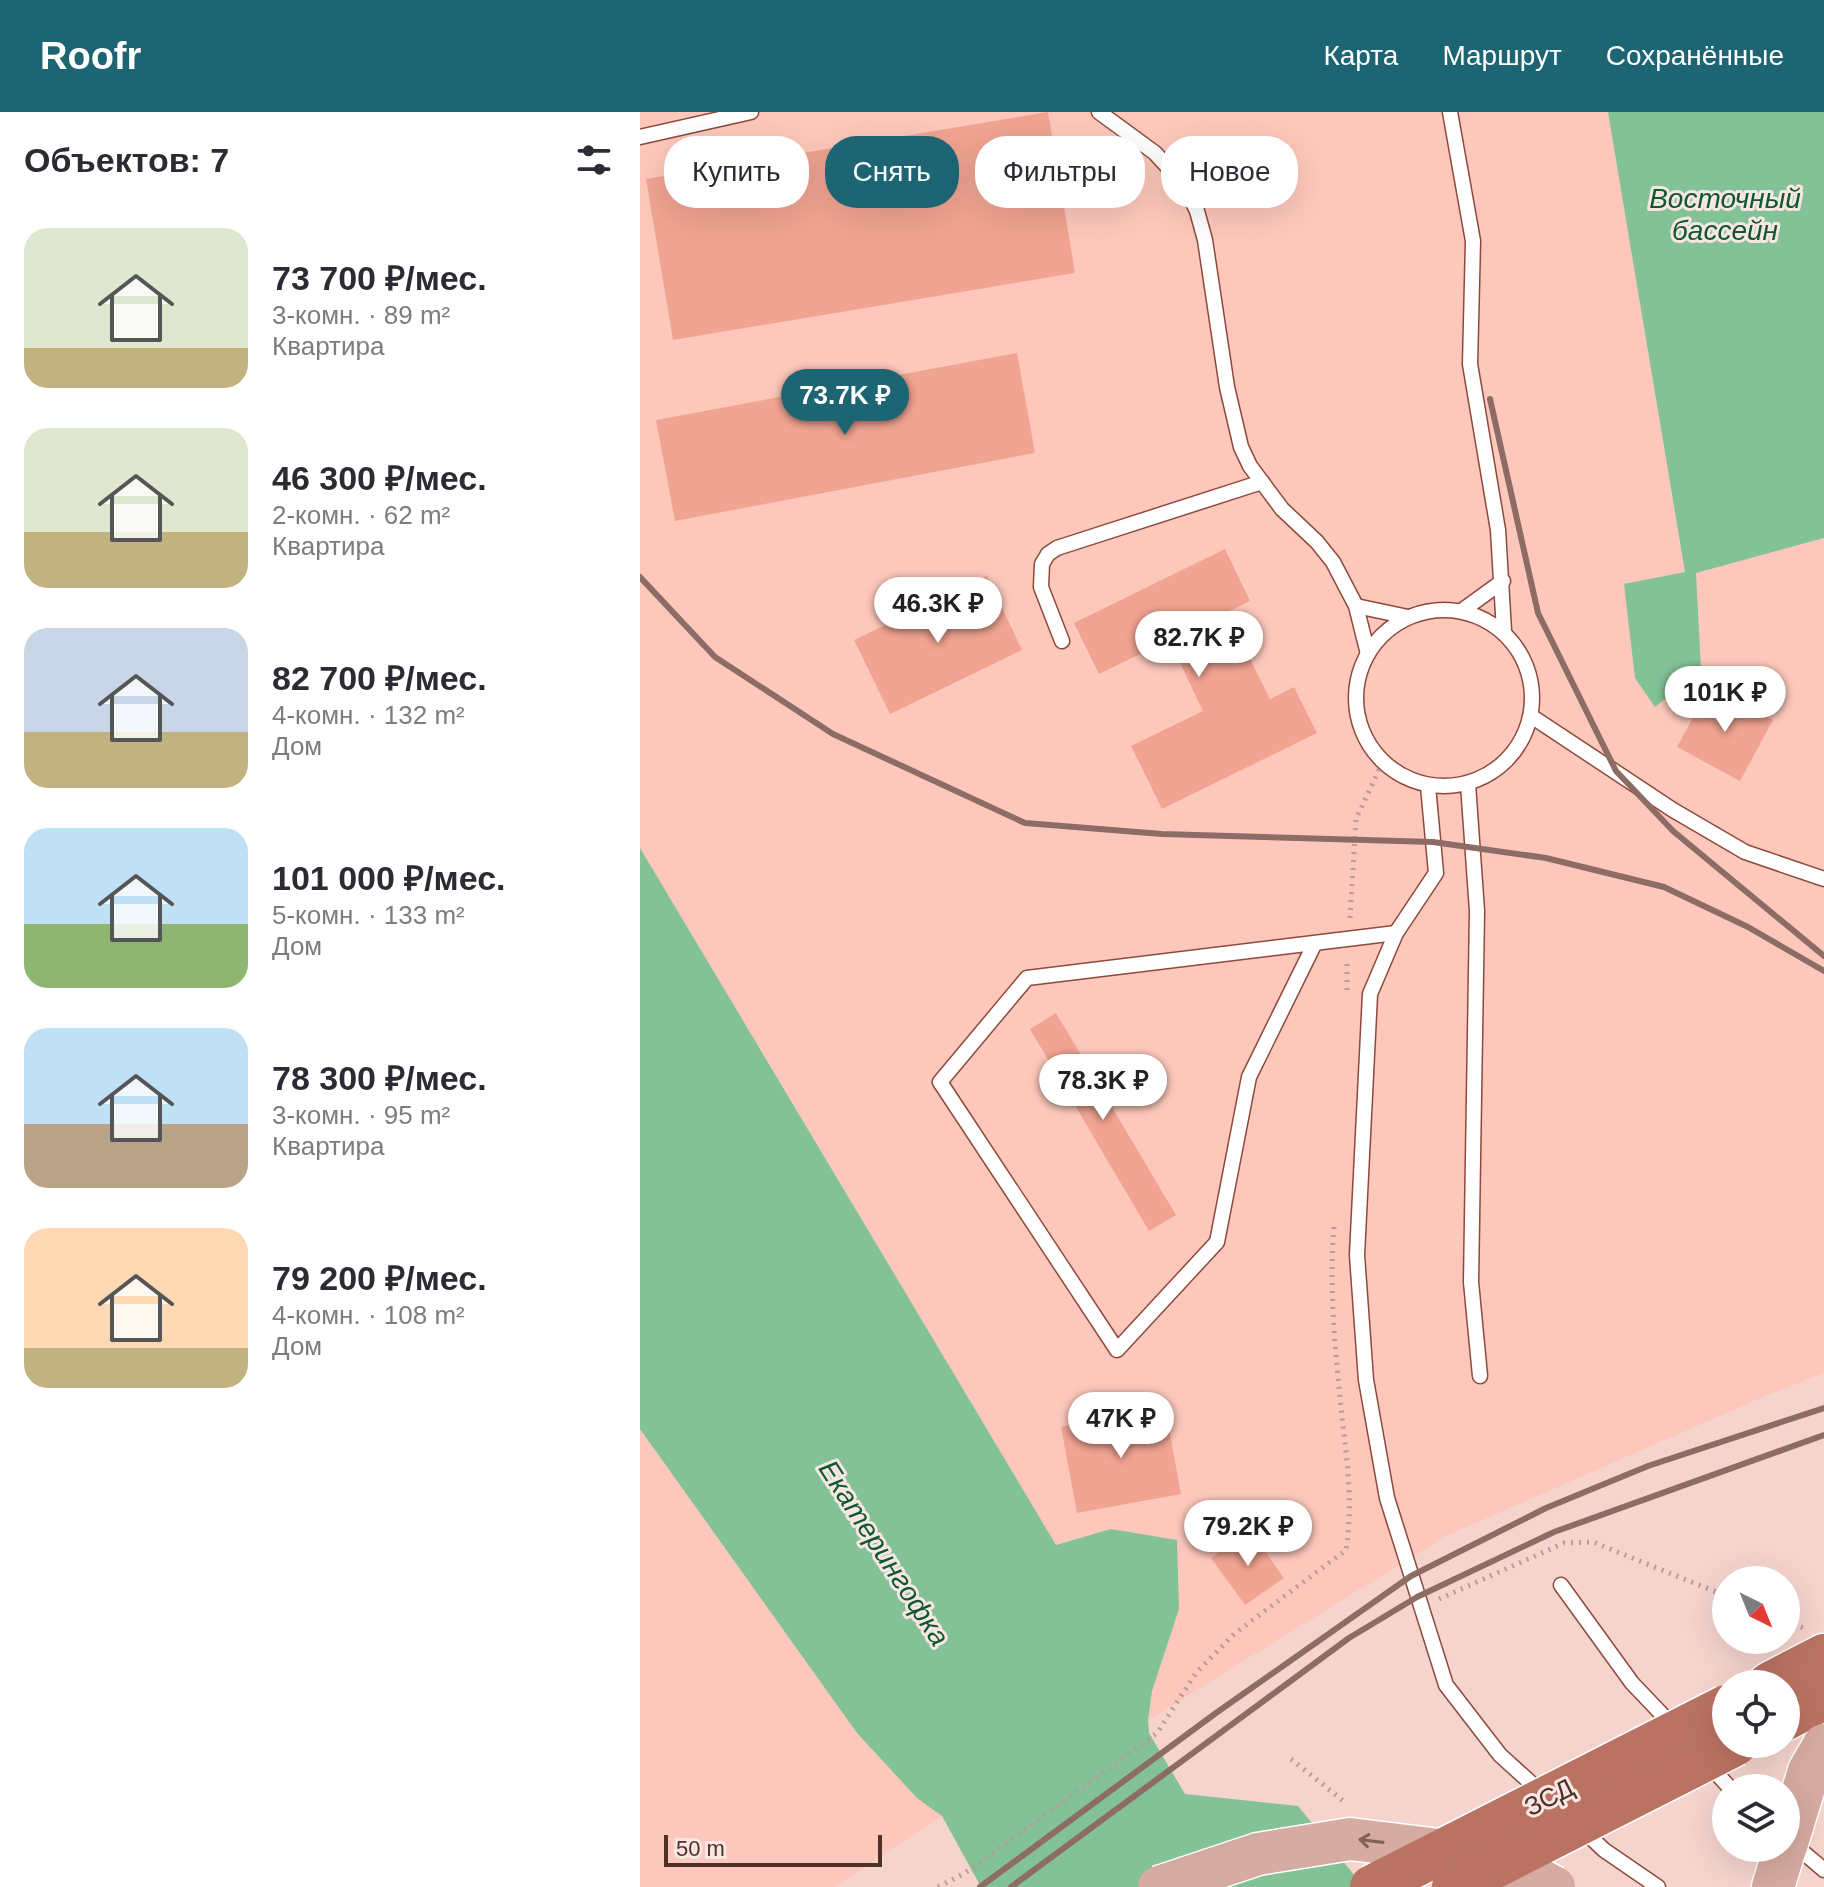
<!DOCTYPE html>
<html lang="ru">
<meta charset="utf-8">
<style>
body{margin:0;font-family:Arial,sans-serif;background:#f7f7f7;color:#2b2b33;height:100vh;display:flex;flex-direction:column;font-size:30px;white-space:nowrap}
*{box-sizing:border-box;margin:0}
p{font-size:26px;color:#7c7c81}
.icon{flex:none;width:44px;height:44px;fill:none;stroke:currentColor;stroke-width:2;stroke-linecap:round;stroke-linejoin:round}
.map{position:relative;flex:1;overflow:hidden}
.side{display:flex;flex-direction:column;background:#fff;width:640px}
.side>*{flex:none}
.hud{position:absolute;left:24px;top:24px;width:760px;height:72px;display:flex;gap:16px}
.needle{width:52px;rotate:137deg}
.buttons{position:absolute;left:1072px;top:1454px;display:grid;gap:16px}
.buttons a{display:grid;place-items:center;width:88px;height:88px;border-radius:50%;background:#fff;box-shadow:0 8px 32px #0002;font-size:40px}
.scale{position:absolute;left:24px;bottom:20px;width:218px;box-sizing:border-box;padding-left:8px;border:4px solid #4f3029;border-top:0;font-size:22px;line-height:28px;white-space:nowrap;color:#4f3029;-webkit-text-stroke:6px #f7e6e2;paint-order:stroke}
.price{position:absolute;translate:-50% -68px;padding:0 18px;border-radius:28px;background:#fff;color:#222;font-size:26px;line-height:52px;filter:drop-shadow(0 2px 4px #0008)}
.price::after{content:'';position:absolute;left:50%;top:48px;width:24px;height:18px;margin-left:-12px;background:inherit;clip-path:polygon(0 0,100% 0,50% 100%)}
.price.current{background:#1d6573;color:#fff}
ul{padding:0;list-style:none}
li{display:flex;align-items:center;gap:24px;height:200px;padding:0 24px}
li span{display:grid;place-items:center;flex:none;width:224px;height:160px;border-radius:24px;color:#555}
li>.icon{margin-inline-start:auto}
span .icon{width:96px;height:96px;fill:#fffc;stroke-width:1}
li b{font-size:34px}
h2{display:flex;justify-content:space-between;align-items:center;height:96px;padding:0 24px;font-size:34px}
.pill{padding:0 28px;border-radius:32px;background:#fff;box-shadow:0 8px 32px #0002;font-size:28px;line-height:72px}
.pill.current{background:#1d6573;color:#fff}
header{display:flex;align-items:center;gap:48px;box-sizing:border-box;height:112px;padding:0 40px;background:#1d6573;color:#fff}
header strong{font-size:38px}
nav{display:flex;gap:44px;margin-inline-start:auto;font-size:28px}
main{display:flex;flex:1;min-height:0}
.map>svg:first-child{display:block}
</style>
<header>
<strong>Roofr</strong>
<nav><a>Карта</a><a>Маршрут</a><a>Сохранённые</a></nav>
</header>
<main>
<section class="side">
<h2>Объектов: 7<svg class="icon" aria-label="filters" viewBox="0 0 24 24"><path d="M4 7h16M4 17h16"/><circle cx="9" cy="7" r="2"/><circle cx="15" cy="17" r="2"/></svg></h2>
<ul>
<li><span style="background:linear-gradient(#dfe7d0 75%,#c2b280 0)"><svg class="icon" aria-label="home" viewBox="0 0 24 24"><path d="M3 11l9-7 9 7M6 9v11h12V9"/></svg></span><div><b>73 700 ₽/мес.</b><p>3-комн. · 89 m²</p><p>Квартира</p></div></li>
<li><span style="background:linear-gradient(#dfe7d0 65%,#c2b280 0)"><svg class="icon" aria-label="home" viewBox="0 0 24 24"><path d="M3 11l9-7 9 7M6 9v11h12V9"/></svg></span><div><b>46 300 ₽/мес.</b><p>2-комн. · 62 m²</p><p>Квартира</p></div></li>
<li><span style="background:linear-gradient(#c9d6e8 65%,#c2b280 0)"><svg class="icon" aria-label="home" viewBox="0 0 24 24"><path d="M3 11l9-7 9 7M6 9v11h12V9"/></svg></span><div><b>82 700 ₽/мес.</b><p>4-комн. · 132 m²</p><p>Дом</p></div></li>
<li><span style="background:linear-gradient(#bfe0f5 60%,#8fb573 0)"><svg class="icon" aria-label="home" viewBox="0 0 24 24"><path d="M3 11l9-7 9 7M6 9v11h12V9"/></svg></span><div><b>101 000 ₽/мес.</b><p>5-комн. · 133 m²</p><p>Дом</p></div></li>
<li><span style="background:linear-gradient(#bfe0f5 60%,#b9a48a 0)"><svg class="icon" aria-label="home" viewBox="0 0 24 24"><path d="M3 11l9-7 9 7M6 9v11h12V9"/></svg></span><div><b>78 300 ₽/мес.</b><p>3-комн. · 95 m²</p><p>Квартира</p></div></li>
<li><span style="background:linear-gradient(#ffd9b3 75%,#c2b280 0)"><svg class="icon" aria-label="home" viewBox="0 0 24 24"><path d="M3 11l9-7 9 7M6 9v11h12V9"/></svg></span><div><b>79 200 ₽/мес.</b><p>4-комн. · 108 m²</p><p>Дом</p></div></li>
</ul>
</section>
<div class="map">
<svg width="1184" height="1775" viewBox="0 0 1184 1775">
<rect width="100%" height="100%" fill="#f5d4cd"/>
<g fill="#fdc8bb">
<polygon points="0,0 968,0 1045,461 1015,595 1060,558 1056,461 1184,426 1184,1261 1123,1285 806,1424 508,1608 512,1579 539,1497 471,1417 416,1433 0,736"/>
<polygon points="0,1317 217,1621 277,1686 302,1704 194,1775 0,1775"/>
</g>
<g fill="#83c196">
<polygon points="968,0 1184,0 1184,426 1056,461 1061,558 1015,595 995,566 984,472 1045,460"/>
<polygon points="0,736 416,1433 471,1417 537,1428 539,1497 512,1579 508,1608 509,1621 545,1682 658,1694 724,1775 341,1775 302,1704 277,1686 217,1621 0,1317"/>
</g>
<g fill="#f1a492">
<polygon points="408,0 435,161 33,228 6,67"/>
<polygon points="377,241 395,341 35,409 16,308"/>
<polygon points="585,437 610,489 587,500 630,587 654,575 677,621 522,697 491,634 563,599 529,528 459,562 434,511"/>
<polygon points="347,464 382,538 250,602 214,528"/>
<polygon points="1070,575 1133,608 1100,669 1037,635"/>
<polygon points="416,901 536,1103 509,1119 390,917"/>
<polygon points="525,1295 541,1382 437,1401 421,1315"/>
<polygon points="610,1418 644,1466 605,1493 571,1446"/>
</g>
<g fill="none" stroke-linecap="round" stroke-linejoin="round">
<g stroke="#8e493b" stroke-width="17">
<g id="lane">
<polyline points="459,0 515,41 545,74 557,99 565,128 587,275 601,335 610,354 642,397 677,430 693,450 716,494 728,542"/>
<polyline points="810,0 833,129 830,252 858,418 864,519"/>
<polyline points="0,25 111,0"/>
<polyline points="716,494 768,505"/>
<circle cx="804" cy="586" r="88"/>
<polyline points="823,498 863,469"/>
<polyline points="422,529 401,475 402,452 408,442 417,436 448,426 622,370"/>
<polyline points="891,604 1033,698 1105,740 1184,767"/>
<polyline points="828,672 837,799 831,1170 840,1264"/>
<polyline points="788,674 796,761 756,821 730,882 717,1143 726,1268 747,1386 806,1573 860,1643 903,1682"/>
<polyline points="674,833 609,965 577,1130 477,1238 300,970 387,866 756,821"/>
<polyline points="921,1473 992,1571 1033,1614"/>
<polyline points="1069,1653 1090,1676"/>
<polyline points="942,1717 964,1738 1018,1775"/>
<polyline points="1151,1730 1184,1758"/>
</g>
</g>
<g stroke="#fff" stroke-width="45">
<polyline id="primary" points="1133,1775 1145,1736"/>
</g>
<g stroke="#fff" stroke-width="47">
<g id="highway">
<polyline points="1130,1572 1184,1544"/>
<polyline points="1146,1606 1184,1586"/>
</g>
</g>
<g stroke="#bb9b94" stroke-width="5" stroke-dasharray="2 6" stroke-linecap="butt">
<polyline points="710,806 716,707 742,651"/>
<polyline points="707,878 707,848"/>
<polyline points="799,1487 924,1431 953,1430 1086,1484"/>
<polyline points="1146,1509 1164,1516"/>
<polyline points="651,1647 706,1691"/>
<path d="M298 1775 325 1761 517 1621 556 1561 594 1522 706 1438C714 1390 706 1343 701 1295 695 1235 689 1175 694 1115"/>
</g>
<use href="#lane" stroke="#fff" stroke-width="14"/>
<use href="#primary" stroke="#d6aba1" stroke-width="42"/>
<use href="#highway" stroke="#ba7363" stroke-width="44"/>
<g stroke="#8c6c65" stroke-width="6">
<polyline points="850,287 898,501 976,659 1033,719 1184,844"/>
<polyline points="0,465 75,545 193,622 385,711 522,722 793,730 906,746 1024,775 1108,815 1184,859"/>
<polyline points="340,1775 576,1601 771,1464 906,1396 1008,1354 1184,1296"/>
<polyline points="371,1775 709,1526 777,1485 914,1420 1184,1323"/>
</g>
<g stroke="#fff" stroke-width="45" stroke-linecap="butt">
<g id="primary-bridge">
<polyline points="1146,1734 1169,1659 1184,1633"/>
<polyline points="519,1775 618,1742 710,1727 808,1739 891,1763 914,1775"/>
</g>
</g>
<g stroke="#fff" stroke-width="47" stroke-linecap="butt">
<g id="highway-bridge">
<polyline points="732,1775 1086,1595"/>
<polyline points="814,1775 1095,1632"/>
</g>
</g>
<use href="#primary-bridge" stroke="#d6aba1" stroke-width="42"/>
<use href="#highway-bridge" stroke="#ba7363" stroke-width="44"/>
</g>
<defs><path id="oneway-shaft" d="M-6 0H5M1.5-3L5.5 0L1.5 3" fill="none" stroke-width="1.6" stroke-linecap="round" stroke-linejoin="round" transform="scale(2)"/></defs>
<use stroke="#856159" href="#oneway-shaft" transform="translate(731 1729) rotate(-173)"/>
<g text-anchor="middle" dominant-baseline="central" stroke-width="6" stroke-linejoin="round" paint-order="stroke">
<g font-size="26" fill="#4f3029" stroke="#f7e6e2">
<text transform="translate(909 1685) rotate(-27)">ЗСД</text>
</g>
<g font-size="28" font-style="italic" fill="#0e572f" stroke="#f7e6e2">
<text x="1085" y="86">Восточный<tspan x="1085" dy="32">бассейн</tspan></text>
<text transform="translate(244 1441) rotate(57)">Екатерингофка</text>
</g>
</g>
</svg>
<div class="buttons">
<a><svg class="needle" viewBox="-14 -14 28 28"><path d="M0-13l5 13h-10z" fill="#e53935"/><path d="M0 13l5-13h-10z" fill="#7c7c81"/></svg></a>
<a><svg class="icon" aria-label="locate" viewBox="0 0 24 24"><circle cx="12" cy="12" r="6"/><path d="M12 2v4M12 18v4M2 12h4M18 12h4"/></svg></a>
<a><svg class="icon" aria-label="layers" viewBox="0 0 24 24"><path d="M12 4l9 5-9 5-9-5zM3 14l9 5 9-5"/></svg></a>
</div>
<div class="scale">50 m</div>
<b class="price current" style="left:205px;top:325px">73.7K ₽</b>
<b class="price" style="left:298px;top:533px">46.3K ₽</b>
<b class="price" style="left:559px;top:567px">82.7K ₽</b>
<b class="price" style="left:1085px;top:622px">101K ₽</b>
<b class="price" style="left:463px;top:1010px">78.3K ₽</b>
<b class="price" style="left:481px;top:1348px">47K ₽</b>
<b class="price" style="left:608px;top:1456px">79.2K ₽</b>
<div class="hud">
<a class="pill">Купить</a>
<a class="pill current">Снять</a>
<a class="pill">Фильтры</a>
<a class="pill">Новое</a>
</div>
</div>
</main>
